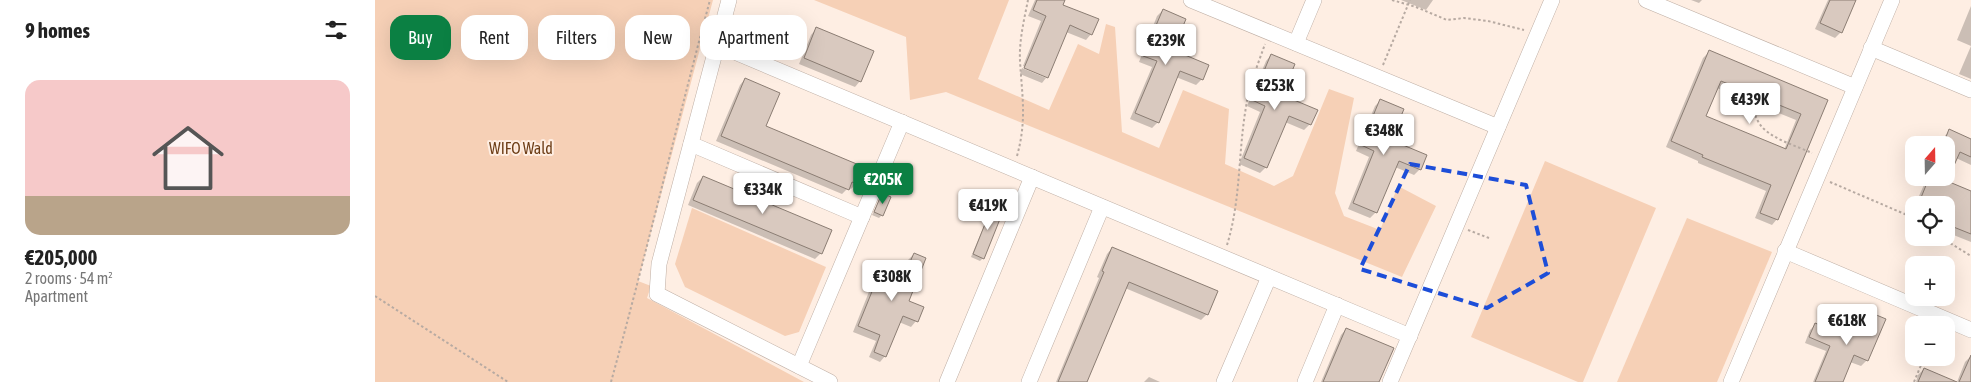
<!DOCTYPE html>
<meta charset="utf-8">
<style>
body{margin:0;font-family:"Asap Condensed",sans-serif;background:#f2f2f2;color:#222;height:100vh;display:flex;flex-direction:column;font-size:19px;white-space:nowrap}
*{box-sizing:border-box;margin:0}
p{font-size:16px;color:#767676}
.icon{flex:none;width:28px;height:28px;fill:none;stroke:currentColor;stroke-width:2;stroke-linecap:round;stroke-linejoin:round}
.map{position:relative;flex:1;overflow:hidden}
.panel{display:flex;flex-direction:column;background:#fff;width:375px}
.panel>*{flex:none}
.hud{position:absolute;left:15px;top:15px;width:475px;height:45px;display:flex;gap:10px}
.needle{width:32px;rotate:20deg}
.buttons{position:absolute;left:1530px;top:136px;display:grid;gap:10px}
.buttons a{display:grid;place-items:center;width:50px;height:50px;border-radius:10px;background:#fff;box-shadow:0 5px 20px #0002;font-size:25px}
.price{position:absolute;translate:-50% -42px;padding:0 11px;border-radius:5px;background:#fff;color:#222;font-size:16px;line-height:32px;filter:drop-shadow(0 1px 2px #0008)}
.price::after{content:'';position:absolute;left:50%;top:30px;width:15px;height:11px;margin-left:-8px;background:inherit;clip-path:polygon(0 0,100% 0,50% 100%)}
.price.active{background:#0b8043;color:#fff}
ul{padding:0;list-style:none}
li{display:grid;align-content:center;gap:10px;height:265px;padding:0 25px}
li span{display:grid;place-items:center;height:155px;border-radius:15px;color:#555}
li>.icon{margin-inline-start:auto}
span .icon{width:90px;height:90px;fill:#fffc;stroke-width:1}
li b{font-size:21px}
h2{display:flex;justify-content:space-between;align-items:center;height:60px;padding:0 25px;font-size:21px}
.pill{padding:0 18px;border-radius:15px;background:#fff;box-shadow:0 5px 20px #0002;font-size:18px;line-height:45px}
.pill.active{background:#0b8043;color:#fff}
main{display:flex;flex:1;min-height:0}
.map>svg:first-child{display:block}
</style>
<main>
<section class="panel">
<h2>9 homes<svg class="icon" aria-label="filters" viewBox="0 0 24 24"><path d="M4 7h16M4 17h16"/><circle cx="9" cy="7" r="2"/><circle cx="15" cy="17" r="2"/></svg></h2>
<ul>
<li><span style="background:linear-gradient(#f6c9c9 75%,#b9a48a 0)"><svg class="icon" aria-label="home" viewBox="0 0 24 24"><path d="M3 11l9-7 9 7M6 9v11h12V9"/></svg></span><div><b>€205,000</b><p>2 rooms · 54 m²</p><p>Apartment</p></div></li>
</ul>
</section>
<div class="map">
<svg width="1596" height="382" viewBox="0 0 1596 382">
<rect width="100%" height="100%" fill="#feeee3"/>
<g fill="#f6d0b6">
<polygon points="0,0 338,0 263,281 276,286 272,298 429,382 0,382"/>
<polygon points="439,0 634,0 603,79 674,110 703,44 724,54 731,24 740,27 747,132 784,148 808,90 854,109 850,164 899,186 918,176 954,89 979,98 960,193 969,216 1005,230 1023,186 1061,206 1027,277 571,92 535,100 531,37"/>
<polygon points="1170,161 1281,208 1208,382 1203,382 1096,337"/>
<polygon points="317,208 451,267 424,332 410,336 310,287 300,264"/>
<polygon points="1312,218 1397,252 1342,382 1242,382"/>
</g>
<g fill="#0003" fill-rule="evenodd">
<polygon points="660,0 688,0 686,5 716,34 711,40 691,32 671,78 671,75 648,66 666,21 653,16"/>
<polygon points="1026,0 1058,0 1051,10"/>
<polygon points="1316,0 1327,0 1324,3"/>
<polygon points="1453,0 1480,0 1466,32 1460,38 1440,29"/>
<polygon points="1596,6 1596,79 1584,74 1596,46 1582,40"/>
<polygon points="788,10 797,51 827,79 821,85 801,77 783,122 777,128 755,119 777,67 764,62 782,16"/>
<polygon points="441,29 485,81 480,87 424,64 436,35"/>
<path d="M1334 52 1452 100 1402 219 1397 225 1380 218 1391 191 1323 163V161L1291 147 1328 58ZM1342 88 1421 120 1409 150 1330 117Z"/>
<polygon points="896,55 905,96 935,124 929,130 910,122 891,167 885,173 864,164 885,112 872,106 891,61"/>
<polygon points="647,68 671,78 667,83 645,74"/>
<polygon points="370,79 389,126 480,170 482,183 476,189 473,188 467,194 341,141 365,85"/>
<polygon points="1006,100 1014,140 1045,169 1039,175 1020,167 1001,212 995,218 973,209 994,157 981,151 1000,106"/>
<polygon points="1574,131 1596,140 1596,165 1581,158 1571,182 1596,193 1596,242 1571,232 1571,205 1540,205 1552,178 1571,178 1571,145 1565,145 1569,137"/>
<polygon points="328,177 446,253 440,259 313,205 322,183"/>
<polygon points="507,195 507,215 504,218 497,215"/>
<polygon points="619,206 608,258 605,261 596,257 616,209"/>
<polygon points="1539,209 1539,218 1536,217"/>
<polygon points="737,248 832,314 826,320 750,288 711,382 681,382 724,278 722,277 732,254"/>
<polygon points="539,254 532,301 541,321 536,327 524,322 510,356 505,362 494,357 501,341 478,332 503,269 509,263 529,271 533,260"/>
<polygon points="1487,310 1492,360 1486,366 1475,362 1467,382 1438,382 1451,351 1430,343 1435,330 1441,324 1473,338 1482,316"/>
<polygon points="971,329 1003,382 946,382 966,335"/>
<polygon points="1596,356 1596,382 1582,382 1590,362"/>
<polygon points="1549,369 1580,382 1541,382 1543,375"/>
<polygon points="774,377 785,382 769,382"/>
</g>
<g fill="#d9c9bf" stroke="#8b7d73" fill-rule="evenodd">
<polygon points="662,0 690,0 688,5 724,19 717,35 695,25 673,78 649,68 671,16 658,10"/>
<polygon points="1455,0 1481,0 1467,33 1445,23"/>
<polygon points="788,9 811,19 798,50 834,65 828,80 805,71 784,123 760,113 782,61 768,56"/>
<polygon points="441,27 499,51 486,82 429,58"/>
<path d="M1334 50 1453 100 1403 220 1385 213 1396 185 1327 157 1328 155 1296 141ZM1346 81 1426 114 1411 149 1331 116Z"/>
<polygon points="896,54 920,64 907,95 943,110 936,125 914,116 892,168 869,158 890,106 877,100"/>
<polygon points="370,78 405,93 391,126 484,165 482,170 488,172 483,184 477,182 474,190 346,136"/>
<polygon points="1005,99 1029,109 1016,140 1052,155 1046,170 1024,161 1002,213 978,203 999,151 986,145"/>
<polygon points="1574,129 1596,139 1596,157 1585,152 1572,181 1596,191 1596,234 1571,224 1571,205 1543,205 1554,178 1571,178 1571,145 1568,145"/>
<polygon points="328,176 457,230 447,254 318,200"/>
<polygon points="507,193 516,197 508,216 499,212"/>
<polygon points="618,204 629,209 609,259 598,254"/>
<polygon points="737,247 843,291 833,315 754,282 712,382 683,382 729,272 727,271"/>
<polygon points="539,253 551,258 534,301 549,307 543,322 528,316 511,357 499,352 505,335 483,326 509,262 531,271"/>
<polygon points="1487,309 1511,319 1493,361 1479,355 1468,382 1440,382 1455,346 1434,337 1440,323 1475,337"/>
<polygon points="971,328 1019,348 1004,382 948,382"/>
<polygon points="1596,355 1596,382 1584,382"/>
<polygon points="1549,368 1582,382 1543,382"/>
</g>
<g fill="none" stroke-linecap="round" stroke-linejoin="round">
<g stroke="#beaea4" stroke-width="16">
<g id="minor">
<polyline points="354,0 284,264 282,294 455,382"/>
<polyline points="816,0 1123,127"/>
<polyline points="1271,0 1480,87"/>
<polyline points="921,43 939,0"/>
<polyline points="343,45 1035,336"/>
<polyline points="1496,48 1596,90"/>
<polyline points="316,144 487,217"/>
<polyline points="1410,251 1596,330"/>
<polyline points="424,366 527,122"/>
<polyline points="572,382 657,177"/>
<polyline points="654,382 727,207"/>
<polyline points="849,382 894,277"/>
<polyline points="930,382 962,305"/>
<polyline points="1015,382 1177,0"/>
<polyline points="1356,382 1517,0"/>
</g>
</g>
<g stroke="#b7aaa2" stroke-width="2" stroke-dasharray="2.5 2.5" stroke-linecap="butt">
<polyline points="1017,0 1041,7 1072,20 1089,18 1113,21 1149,30"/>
<polyline points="1008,65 1035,0"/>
<path d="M1348 89 1376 102C1378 110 1381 120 1387 127 1399 140 1422 146 1437 153"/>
<path d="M642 156C652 120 647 96 645 61 644 41 649 20 653 0"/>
<polyline points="1455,182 1539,218"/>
<polyline points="1093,230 1114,238"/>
<polyline points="1567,238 1596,256"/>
<path d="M852 245C866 200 863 153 871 107 874 86 883 64 890 44"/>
<polyline points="0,296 133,382"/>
<path d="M236 382C271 255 301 127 335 0"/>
<polyline points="1539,382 1549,358"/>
</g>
<use href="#minor" stroke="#fff" stroke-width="15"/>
</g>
<path fill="none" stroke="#1d4ed8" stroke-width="4" stroke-dasharray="10 6" stroke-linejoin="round" d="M1035 164 1151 185 1173 273 1112 308 985 269Z"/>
<g text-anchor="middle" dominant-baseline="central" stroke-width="4" stroke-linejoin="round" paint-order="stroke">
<g font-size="16" fill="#6d3d16" stroke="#feeee3">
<text x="146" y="148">WIFO Wald</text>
</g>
</g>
</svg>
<div class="buttons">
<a><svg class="needle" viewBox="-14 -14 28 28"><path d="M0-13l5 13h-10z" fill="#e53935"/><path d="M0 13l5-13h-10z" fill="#767676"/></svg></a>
<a><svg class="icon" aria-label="locate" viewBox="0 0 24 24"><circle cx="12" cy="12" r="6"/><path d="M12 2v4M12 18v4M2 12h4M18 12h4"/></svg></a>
<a>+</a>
<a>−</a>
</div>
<b class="price" style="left:791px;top:66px">€239K</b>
<b class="price" style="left:900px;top:111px">€253K</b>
<b class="price" style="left:1375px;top:125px">€439K</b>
<b class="price" style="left:1009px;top:156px">€348K</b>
<b class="price active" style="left:508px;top:205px">€205K</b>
<b class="price" style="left:388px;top:215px">€334K</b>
<b class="price" style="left:613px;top:231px">€419K</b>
<b class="price" style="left:517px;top:302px">€308K</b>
<b class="price" style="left:1472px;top:346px">€618K</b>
<div class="hud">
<a class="pill active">Buy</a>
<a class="pill">Rent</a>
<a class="pill">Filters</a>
<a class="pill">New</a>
<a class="pill">Apartment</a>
</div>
</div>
</main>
